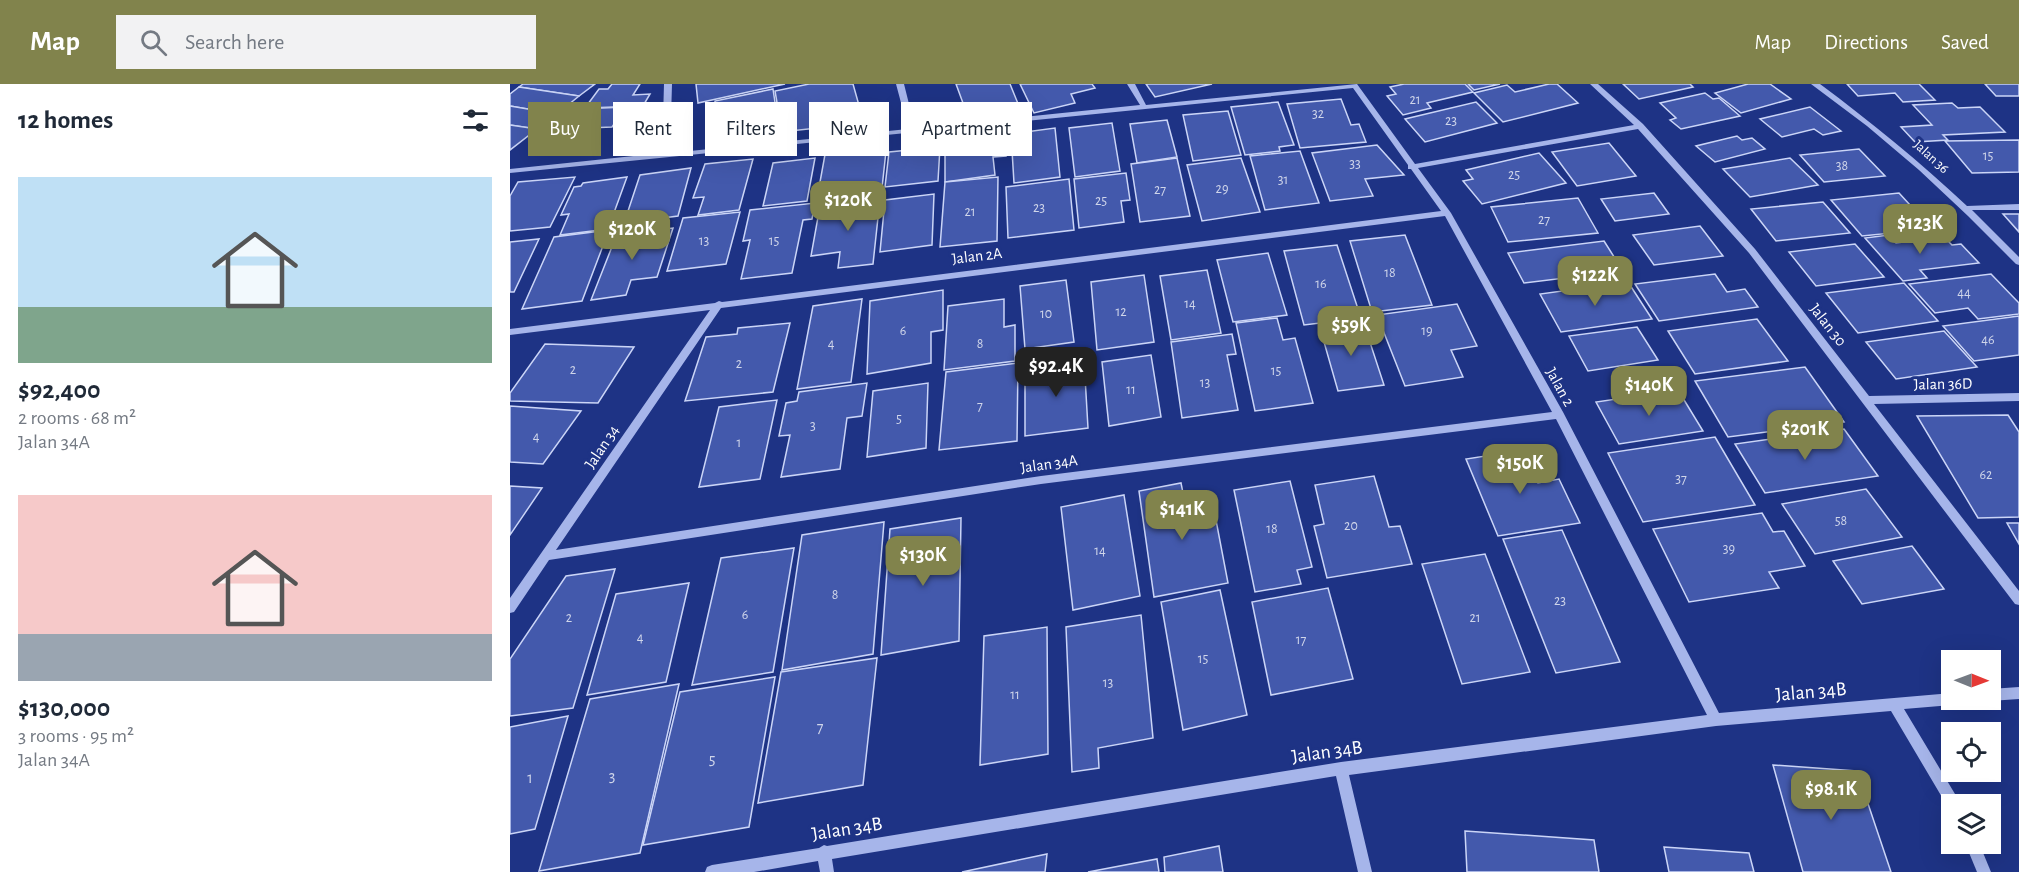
<!DOCTYPE html>
<meta charset="utf-8">
<style>
body{margin:0;font-family:"Alegreya Sans",sans-serif;background:#f2f2f3;color:#1f2937;height:100vh;display:flex;flex-direction:column;font-size:22px;white-space:nowrap}
*{box-sizing:border-box;margin:0}
p{font-size:20px;color:#747a83}
.icon{flex:none;width:33px;height:33px;fill:none;stroke:currentColor;stroke-width:2;stroke-linecap:round;stroke-linejoin:round}
.map{position:relative;flex:1;overflow:hidden}
.details{display:flex;flex-direction:column;background:#fff;width:510px}
.details>*{flex:none}
.top-card{position:absolute;left:18px;top:18px;width:570px;height:54px;display:flex;gap:12px}
.needle{width:39px;rotate:91deg}
.fabs{position:absolute;left:1431px;top:566px;display:grid;gap:12px}
.fabs a{display:grid;place-items:center;width:60px;height:60px;border-radius:0px;background:#fff;box-shadow:0 6px 24px #0002;font-size:30px}
.price{position:absolute;translate:-50% -51px;padding:0 14px;border-radius:12px;background:#81834c;color:#fff;font-size:20px;line-height:39px;filter:drop-shadow(0 2px 3px #0008)}
.price::after{content:'';position:absolute;left:50%;top:36px;width:18px;height:14px;margin-left:-9px;background:inherit;clip-path:polygon(0 0,100% 0,50% 100%)}
.price.active{background:#222;color:#fff}
ul{padding:0;list-style:none}
li{display:grid;align-content:center;gap:12px;height:318px;padding:0 18px}
li span{display:grid;place-items:center;height:186px;border-radius:0px;color:#555}
li>.icon{margin-inline-start:auto}
span .icon{width:108px;height:108px;fill:#fffc;stroke-width:1}
li b{font-size:26px}
h2{display:flex;justify-content:space-between;align-items:center;height:72px;padding:0 18px;font-size:26px}
.pill{padding:0 21px;border-radius:0px;background:#fff;box-shadow:0 6px 24px #0002;font-size:21px;line-height:54px}
.pill.active{background:#81834c;color:#fff}
header{display:flex;align-items:center;gap:36px;box-sizing:border-box;height:84px;padding:0 30px;background:#81834c;color:#fff}
header strong{font-size:28px}
nav{display:flex;gap:33px;margin-inline-start:auto;font-size:21px}
.search{width:420px;height:54px;background:#f2f2f3;display:flex;align-items:center;gap:15px;box-sizing:border-box;padding:0 21px;border-radius:0px;color:#747a83;font-size:22px}
main{display:flex;flex:1;min-height:0}
.map>svg:first-child{display:block}
</style>
<header>
<strong>Map</strong>
<div class="search"><svg class="icon" aria-label="search" viewBox="0 0 24 24"><circle cx="10" cy="10" r="6"/><path d="M15 15l6 6"/></svg>Search here</div>
<nav><a>Map</a><a>Directions</a><a>Saved</a></nav>
</header>
<main>
<section class="details">
<h2>12 homes<svg class="icon" aria-label="filters" viewBox="0 0 24 24"><path d="M4 7h16M4 17h16"/><circle cx="9" cy="7" r="2"/><circle cx="15" cy="17" r="2"/></svg></h2>
<ul>
<li><span style="background:linear-gradient(#bfe0f5 70%,#7fa58c 0)"><svg class="icon" aria-label="home" viewBox="0 0 24 24"><path d="M3 11l9-7 9 7M6 9v11h12V9"/></svg></span><div><b>$92,400</b><p>2 rooms · 68 m²</p><p>Jalan 34A</p></div></li>
<li><span style="background:linear-gradient(#f6c9c9 75%,#9aa5b1 0)"><svg class="icon" aria-label="home" viewBox="0 0 24 24"><path d="M3 11l9-7 9 7M6 9v11h12V9"/></svg></span><div><b>$130,000</b><p>3 rooms · 95 m²</p><p>Jalan 34A</p></div></li>
</ul>
</section>
<div class="map">
<svg width="1509" height="788" viewBox="0 0 1509 788">
<rect width="100%" height="100%" fill="#1e3385"/>
<g fill="#4359ac" stroke="#cbd5f7" stroke-width="1.5">
<polygon points="13,0 85,0 69,12 9,3"/>
<polygon points="102,0 130,0 123,11 140,10 133,22 75,24 89,5 98,5"/>
<polygon points="186,0 275,0 188,19"/>
<polygon points="299,0 343,0 354,39 280,47 278,34 270,36 265,7"/>
<polygon points="446,0 500,0 511,27 457,30"/>
<polygon points="510,0 582,0 585,4 561,10 565,19 524,29"/>
<polygon points="636,0 702,0 645,13"/>
<polygon points="894,0 955,0 963,8 917,19 921,24 893,31 877,12 886,10 880,3"/>
<polygon points="958,0 990,0 964,6"/>
<polygon points="1039,0 1047,0 1068,19 993,38 964,9 997,1 1005,8"/>
<polygon points="1113,0 1180,0 1183,3 1129,15"/>
<polygon points="1238,0 1260,0 1281,15 1231,29 1205,9"/>
<polygon points="1337,0 1409,0 1425,16 1393,18 1385,9 1348,12"/>
<polygon points="1475,0 1509,0 1509,12 1486,12"/>
<polygon points="9,3 69,12 47,30 0,22 0,10"/>
<polygon points="263,5 267,32 207,45 205,17"/>
<polygon points="1195,9 1203,15 1209,14 1230,32 1171,45 1160,36 1166,34 1150,19"/>
<polygon points="831,15 841,41 849,40 856,58 790,64 777,20"/>
<polygon points="768,18 784,61 769,63 770,67 735,71 721,23"/>
<polygon points="966,18 987,39 915,58 895,35"/>
<polygon points="1442,19 1448,24 1470,23 1495,48 1433,51 1438,56 1405,58 1391,43 1422,41 1403,21"/>
<polygon points="0,22 47,30 27,45 0,41"/>
<polygon points="116,23 102,43 54,45 69,25"/>
<polygon points="1300,23 1331,47 1313,51 1304,45 1272,53 1250,35"/>
<polygon points="718,27 731,71 683,77 673,31"/>
<polygon points="657,36 667,73 627,79 620,40"/>
<polygon points="602,39 610,87 565,93 559,44"/>
<polygon points="0,41 27,45 0,66"/>
<polygon points="545,44 550,93 504,99 501,50"/>
<polygon points="482,49 482,56 494,55 496,72 483,73 485,91 435,98 435,55"/>
<polygon points="1227,52 1232,56 1242,54 1255,65 1205,78 1186,62"/>
<polygon points="1509,56 1509,88 1462,89 1435,57"/>
<polygon points="377,58 371,113 306,120 316,65"/>
<polygon points="1099,59 1126,92 1067,102 1042,68"/>
<polygon points="867,61 894,91 855,95 863,112 820,117 802,69"/>
<polygon points="430,63 428,97 375,103 379,68"/>
<polygon points="1349,65 1375,92 1314,98 1290,71"/>
<polygon points="790,67 809,119 755,126 740,72"/>
<polygon points="1029,69 1056,99 972,120 953,97 963,95 956,86"/>
<polygon points="305,74 297,117 253,122 263,79"/>
<polygon points="667,74 680,132 630,138 621,80"/>
<polygon points="731,74 750,128 692,137 677,81"/>
<polygon points="1280,74 1308,101 1240,113 1213,85"/>
<polygon points="243,75 229,126 188,131 194,113 183,114 195,80"/>
<polygon points="181,84 168,132 114,139 130,91"/>
<polygon points="616,89 620,116 611,117 614,138 569,144 564,95"/>
<polygon points="65,93 40,143 0,147 0,112 8,98"/>
<polygon points="117,93 98,145 50,151 59,130 51,131 64,103 71,102 73,99"/>
<polygon points="488,93 487,157 430,163 435,98"/>
<polygon points="559,95 564,146 498,154 496,103"/>
<polygon points="1144,109 1159,130 1105,137 1091,115"/>
<polygon points="1389,109 1422,145 1352,152 1321,116"/>
<polygon points="424,110 422,161 370,168 375,116"/>
<polygon points="1068,114 1088,149 998,158 981,123"/>
<polygon points="370,115 363,180 328,184 330,168 301,172 310,122"/>
<polygon points="1313,118 1340,149 1266,157 1241,125"/>
<polygon points="305,119 302,135 293,136 282,189 231,195 240,156 233,157 240,126"/>
<polygon points="230,128 216,180 157,187 173,134"/>
<polygon points="1493,130 1509,130 1509,148"/>
<polygon points="1190,142 1213,172 1144,181 1123,151"/>
<polygon points="163,144 147,193 121,196 116,211 81,216 107,150"/>
<polygon points="99,146 72,217 12,225 44,153"/>
<polygon points="895,151 922,221 862,228 840,157"/>
<polygon points="1379,151 1386,159 1434,153 1442,161 1451,160 1469,179 1410,186 1417,194 1393,197 1355,154"/>
<polygon points="29,155 4,208 0,208 0,158"/>
<polygon points="1094,157 1113,187 1014,199 998,169"/>
<polygon points="1345,160 1374,193 1306,202 1279,168"/>
<polygon points="827,161 851,234 794,241 774,167"/>
<polygon points="758,169 777,231 723,238 707,176"/>
<polygon points="697,186 711,249 661,256 650,192"/>
<polygon points="1205,190 1217,208 1235,205 1248,223 1149,237 1125,200"/>
<polygon points="1481,190 1509,219 1509,230 1468,235 1458,224 1425,229 1399,200"/>
<polygon points="634,191 644,258 587,266 581,198"/>
<polygon points="556,196 564,258 515,265 510,202"/>
<polygon points="1118,198 1142,235 1051,248 1030,210"/>
<polygon points="1394,199 1428,237 1348,249 1316,209"/>
<polygon points="433,206 433,246 421,248 421,279 357,290 360,217"/>
<polygon points="352,215 341,298 287,305 303,222"/>
<polygon points="494,215 494,243 505,241 505,277 434,286 438,222"/>
<polygon points="947,220 967,262 941,266 953,293 895,302 867,231"/>
<polygon points="1509,232 1509,271 1464,277 1433,242"/>
<polygon points="767,234 773,256 785,254 803,319 745,327 726,239"/>
<polygon points="1247,235 1278,277 1185,290 1158,247"/>
<polygon points="280,239 263,308 175,317 196,253 227,250 228,244"/>
<polygon points="854,240 874,301 828,307 810,244"/>
<polygon points="1127,243 1148,276 1078,287 1059,252"/>
<polygon points="1434,247 1467,283 1386,295 1356,258"/>
<polygon points="722,250 726,270 717,271 728,326 672,334 661,258"/>
<polygon points="35,260 124,263 88,319 0,317 0,309"/>
<polygon points="641,271 651,333 599,342 592,278"/>
<polygon points="574,275 578,344 515,352 515,283"/>
<polygon points="508,279 507,357 429,366 436,288"/>
<polygon points="1295,283 1334,338 1218,353 1185,297"/>
<polygon points="357,299 352,332 337,334 330,385 271,393 280,351 269,352 276,319 287,317 289,308"/>
<polygon points="418,299 416,364 357,373 363,307"/>
<polygon points="1168,306 1193,347 1109,360 1086,318"/>
<polygon points="267,316 250,395 189,403 209,323"/>
<polygon points="0,322 71,327 33,380 0,378"/>
<polygon points="1498,331 1509,348 1509,433 1468,434 1407,332"/>
<polygon points="1334,345 1368,392 1255,409 1225,360"/>
<polygon points="1205,353 1245,421 1133,438 1098,369"/>
<polygon points="1014,366 1028,399 1049,395 1070,439 988,452 956,375"/>
<polygon points="864,392 879,443 890,442 902,480 817,494 804,442 814,440 805,401"/>
<polygon points="780,397 802,483 787,486 791,500 745,508 724,406"/>
<polygon points="671,399 674,414 701,410 718,499 644,513 629,407"/>
<polygon points="0,402 32,404 0,451"/>
<polygon points="1356,405 1392,453 1305,470 1272,420"/>
<polygon points="614,411 630,512 563,526 551,423"/>
<polygon points="1252,429 1263,448 1274,447 1295,482 1259,488 1269,504 1179,518 1143,445"/>
<polygon points="451,434 449,557 371,571 380,445"/>
<polygon points="374,438 363,570 272,586 292,451"/>
<polygon points="1497,439 1509,439 1509,460"/>
<polygon points="1052,446 1110,578 1046,589 993,455"/>
<polygon points="1402,462 1434,505 1352,520 1323,477"/>
<polygon points="284,464 263,588 182,601 211,474"/>
<polygon points="975,470 1020,588 952,600 912,480"/>
<polygon points="105,485 63,624 0,632 0,575 56,492"/>
<polygon points="179,499 156,598 77,611 106,510"/>
<polygon points="818,504 843,595 761,611 742,518"/>
<polygon points="710,506 737,631 673,646 651,518"/>
<polygon points="631,531 643,654 588,664 589,684 562,688 556,543"/>
<polygon points="537,543 538,670 470,681 474,552"/>
<polygon points="367,574 353,701 248,719 271,588"/>
<polygon points="265,593 239,743 133,761 170,608"/>
<polygon points="169,600 130,769 29,787 80,615"/>
<polygon points="58,632 25,745 0,750 0,643"/>
<polygon points="1263,681 1347,687 1381,788 1293,788"/>
<polygon points="955,747 1084,756 1089,788 957,788"/>
<polygon points="709,762 713,788 655,788 654,773"/>
<polygon points="1154,763 1239,769 1244,788 1159,788"/>
<polygon points="537,770 535,788 452,788"/>
<polygon points="647,775 649,788 578,788"/>
</g>
<g fill="none" stroke-linecap="round" stroke-linejoin="round">
<g fill="#a6b5ea" fill-rule="evenodd">
<path d="M154 0H162L160 69 398 45 386 0H394L405 44 630 21 617 0H625L636 21 847 0 905 80 1124 41 1080 0H1088L1133 40 1245 165 1359 312 1509 309V317L1364 320 1509 507V521L1505 520 1239 169 1128 45 908 84 941 129 1053 328 1209 629 1442 609V615H1448L1446 619 1442 621 1394 625 1451 720H1442V726L1439 725 1381 627 1206 642 839 691 862 788H848L826 692 322 775 324 788H310L308 777 244 788H195L197 783 202 781 309 764 314 761 317 762 831 678 1197 631 1046 335 531 400 39 476 4 528 0 529V514L200 226 0 251V245L205 219 209 217 212 218 931 127 901 85H898V81L843 4 0 89V85L152 69ZM935 132 1042 328 531 392 46 466 211 224Z"/>
<path d="M1301 0H1310C1361 38 1410 78 1457 122L1509 120V126H1462L1509 173V181L1506 180 1458 132 1409 86 1357 42Z"/>
<polygon points="1509,603 1509,615 1480,617 1476,615 1480,615 1480,605"/>
<polygon points="1455,759 1469,759 1481,788 1467,788"/>
</g>
</g>
<g text-anchor="middle" dominant-baseline="central" stroke-width="6" stroke-linejoin="round" paint-order="stroke">
<g font-size="14" fill="#d0d6ea">
<text x="905" y="16">21</text>
<text x="808" y="30">32</text>
<text x="941" y="37">23</text>
<text x="1478" y="72">15</text>
<text x="845" y="80">33</text>
<text x="1332" y="82">38</text>
<text x="1004" y="91">25</text>
<text x="773" y="96">31</text>
<text x="712" y="105">29</text>
<text x="650" y="106">27</text>
<text x="591" y="117">25</text>
<text x="529" y="124">23</text>
<text x="460" y="128">21</text>
<text x="1034" y="136">27</text>
<text x="194" y="157">13</text>
<text x="264" y="157">15</text>
<text x="880" y="189">18</text>
<text x="811" y="200">16</text>
<text x="1454" y="209">44</text>
<text x="680" y="220">14</text>
<text x="611" y="228">12</text>
<text x="536" y="230">10</text>
<text x="393" y="247">6</text>
<text x="917" y="247">19</text>
<text x="1478" y="256">46</text>
<text x="321" y="260">4</text>
<text x="470" y="260">8</text>
<text x="229" y="280">2</text>
<text x="63" y="286">2</text>
<text x="766" y="287">15</text>
<text x="695" y="299">13</text>
<text x="621" y="306">11</text>
<text x="470" y="322">7</text>
<text x="389" y="335">5</text>
<text x="303" y="342">3</text>
<text x="26" y="353">4</text>
<text x="229" y="359">1</text>
<text x="1476" y="391">62</text>
<text x="1171" y="395">37</text>
<text x="1331" y="437">58</text>
<text x="841" y="442">20</text>
<text x="762" y="445">18</text>
<text x="1219" y="465">39</text>
<text x="590" y="467">14</text>
<text x="325" y="511">8</text>
<text x="1050" y="517">23</text>
<text x="235" y="531">6</text>
<text x="59" y="534">2</text>
<text x="965" y="534">21</text>
<text x="130" y="554">4</text>
<text x="791" y="556">17</text>
<text x="693" y="575">15</text>
<text x="598" y="599">13</text>
<text x="505" y="611">11</text>
</g>
<g font-size="14" fill="#fff" stroke="#1e3385">
<text transform="translate(1421 73) rotate(42)">Jalan 36</text>
</g>
<g font-size="16" fill="#fff" stroke="#1e3385">
<text transform="translate(467 172) rotate(-7)">Jalan 2A</text>
<text transform="translate(1318 241) rotate(52)">Jalan 30</text>
<text transform="translate(1433 300) rotate(-1)">Jalan 36D</text>
<text transform="translate(1050 303) rotate(61)">Jalan 2</text>
<text transform="translate(92 363) rotate(-56)">Jalan 34</text>
<text transform="translate(539 380) rotate(-8)">Jalan 34A</text>
</g>
<g font-size="16" fill="#d0d6ea">
<text x="310" y="644">7</text>
<text x="202" y="675">5</text>
<text x="102" y="692">3</text>
<text x="20" y="694">1</text>
</g>
<g font-size="20" fill="#fff" stroke="#1e3385">
<text transform="translate(1301 608) rotate(-5)">Jalan 34B</text>
<text transform="translate(817 668) rotate(-8)">Jalan 34B</text>
<text transform="translate(337 745) rotate(-9)">Jalan 34B</text>
</g>
</g>
</svg>
<div class="fabs">
<a><svg class="needle" viewBox="-14 -14 28 28"><path d="M0-13l5 13h-10z" fill="#e53935"/><path d="M0 13l5-13h-10z" fill="#747a83"/></svg></a>
<a><svg class="icon" aria-label="locate" viewBox="0 0 24 24"><circle cx="12" cy="12" r="6"/><path d="M12 2v4M12 18v4M2 12h4M18 12h4"/></svg></a>
<a><svg class="icon" aria-label="layers" viewBox="0 0 24 24"><path d="M12 4l9 5-9 5-9-5zM3 14l9 5 9-5"/></svg></a>
</div>
<b class="price" style="left:338px;top:148px">$120K</b>
<b class="price" style="left:1410px;top:171px">$123K</b>
<b class="price" style="left:122px;top:177px">$120K</b>
<b class="price" style="left:1085px;top:223px">$122K</b>
<b class="price" style="left:841px;top:273px">$59K</b>
<b class="price active" style="left:546px;top:314px">$92.4K</b>
<b class="price" style="left:1139px;top:333px">$140K</b>
<b class="price" style="left:1295px;top:377px">$201K</b>
<b class="price" style="left:1010px;top:411px">$150K</b>
<b class="price" style="left:672px;top:457px">$141K</b>
<b class="price" style="left:413px;top:503px">$130K</b>
<b class="price" style="left:1321px;top:737px">$98.1K</b>
<div class="top-card">
<a class="pill active">Buy</a>
<a class="pill">Rent</a>
<a class="pill">Filters</a>
<a class="pill">New</a>
<a class="pill">Apartment</a>
</div>
</div>
</main>
